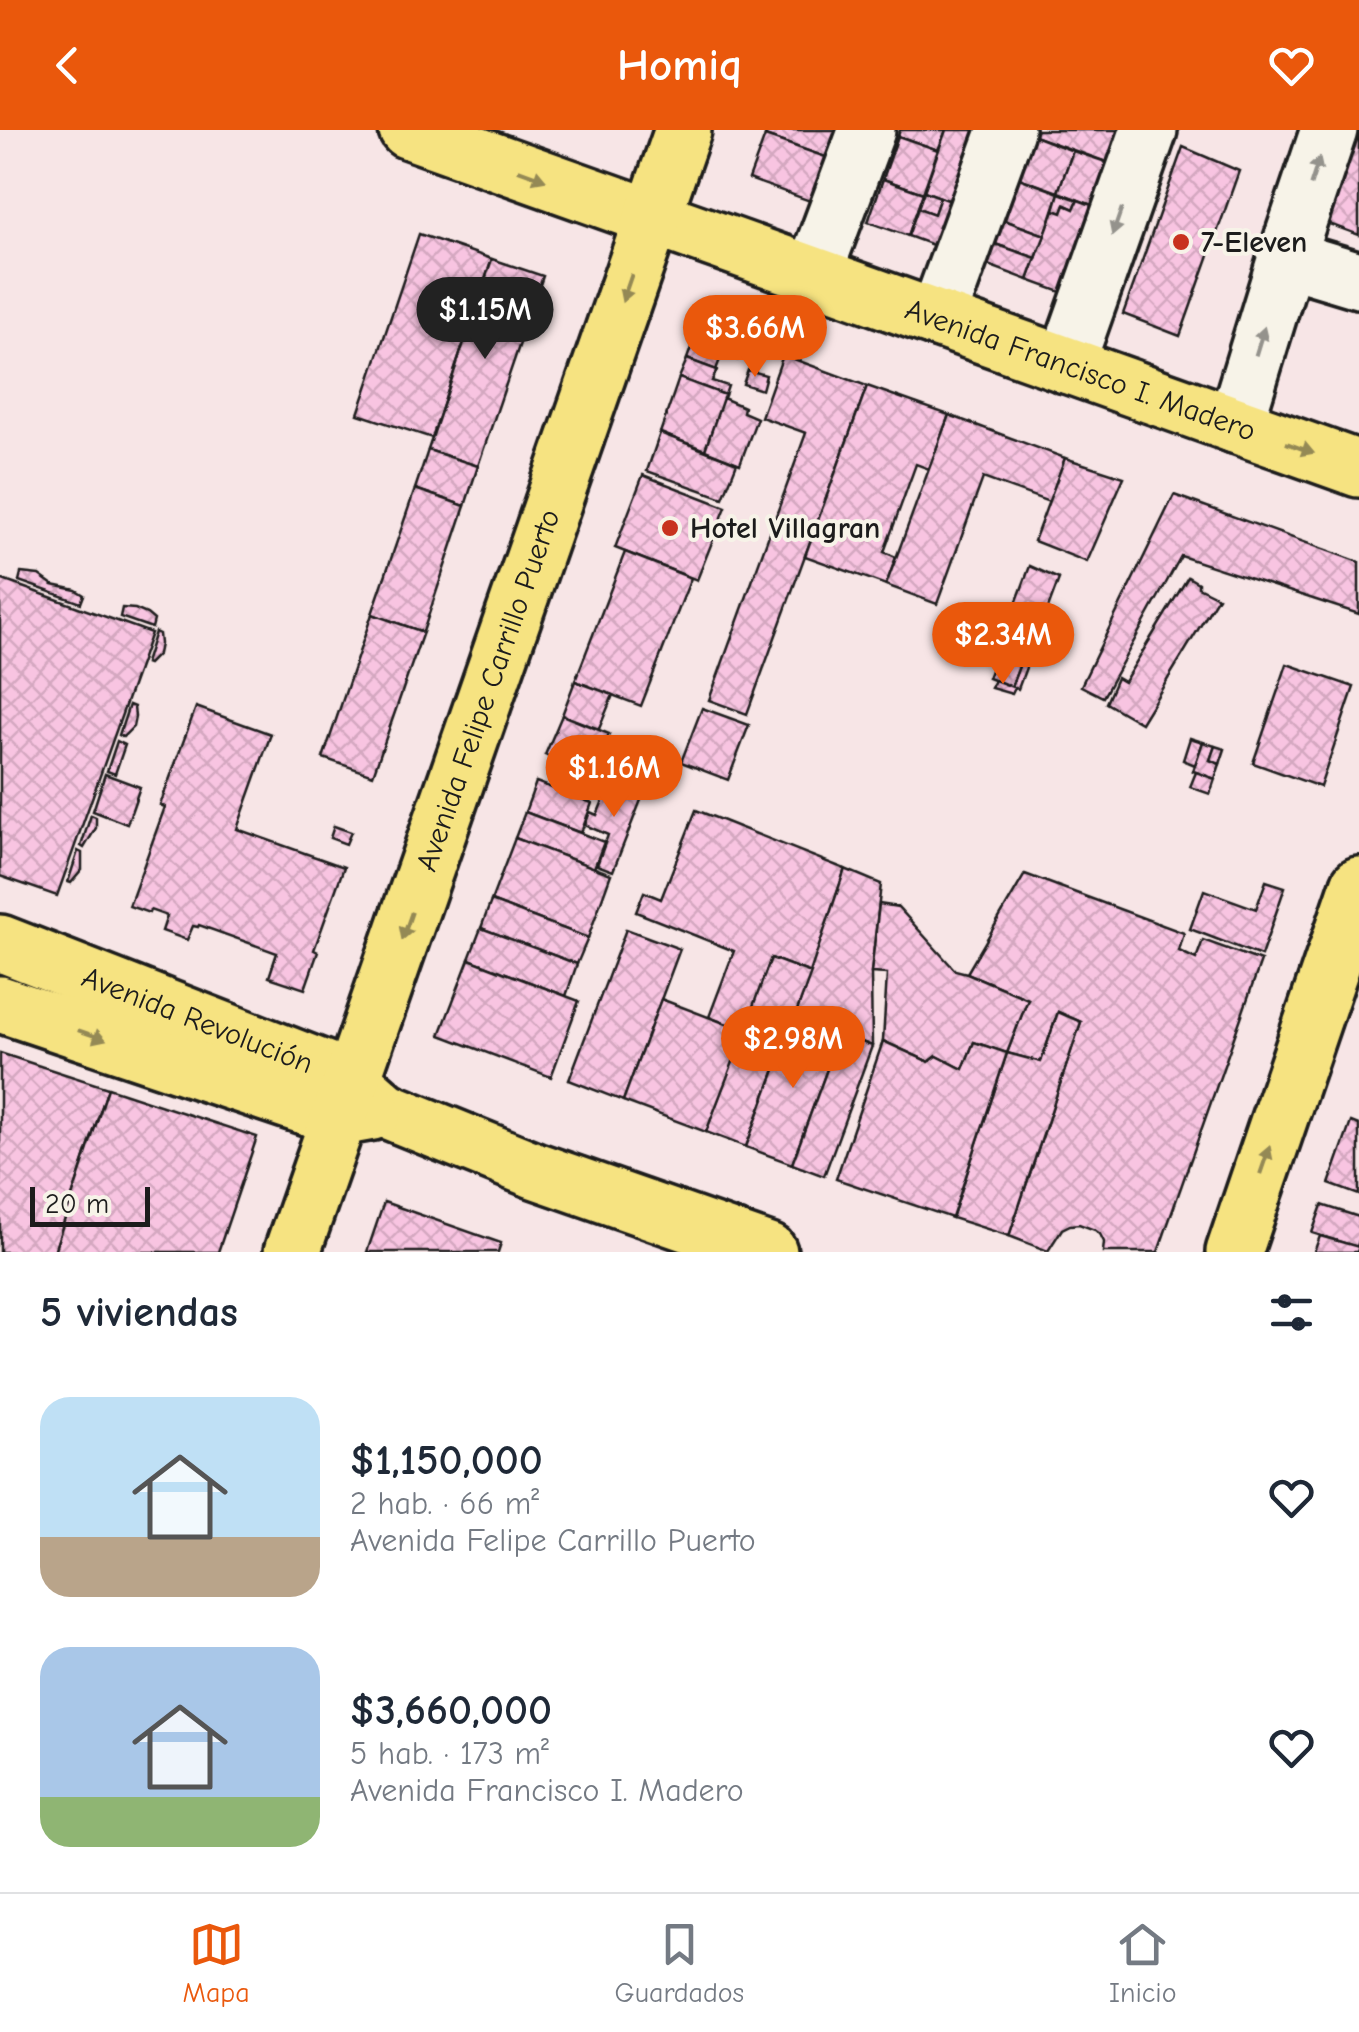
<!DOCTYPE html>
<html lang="es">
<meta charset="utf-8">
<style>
body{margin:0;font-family:"Comic Neue",sans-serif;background:#f6f6f7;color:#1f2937;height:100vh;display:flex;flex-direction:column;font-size:38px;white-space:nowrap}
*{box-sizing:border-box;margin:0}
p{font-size:32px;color:#747a83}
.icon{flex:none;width:55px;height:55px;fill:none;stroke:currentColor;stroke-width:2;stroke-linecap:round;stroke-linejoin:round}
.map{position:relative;height:1122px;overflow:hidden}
.details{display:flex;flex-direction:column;background:#fff;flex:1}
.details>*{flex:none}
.scale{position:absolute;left:30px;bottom:25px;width:120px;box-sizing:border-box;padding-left:10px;border:5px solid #1c1c1c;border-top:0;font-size:28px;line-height:35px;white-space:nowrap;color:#1c1c1c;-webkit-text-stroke:8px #f7f3e8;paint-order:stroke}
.price{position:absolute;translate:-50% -85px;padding:0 22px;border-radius:35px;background:#ea580c;color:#fff;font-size:32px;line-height:65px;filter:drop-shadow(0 2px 5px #0008)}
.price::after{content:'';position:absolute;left:50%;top:60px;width:30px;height:22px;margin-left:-15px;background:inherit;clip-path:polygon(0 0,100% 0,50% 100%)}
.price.selected{background:#222;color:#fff}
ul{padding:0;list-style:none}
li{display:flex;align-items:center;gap:30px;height:250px;padding:0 40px}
li span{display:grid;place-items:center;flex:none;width:280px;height:200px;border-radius:30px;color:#555}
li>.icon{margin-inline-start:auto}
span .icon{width:120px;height:120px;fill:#fffc;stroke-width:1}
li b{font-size:42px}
h2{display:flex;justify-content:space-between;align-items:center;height:120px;padding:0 40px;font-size:42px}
header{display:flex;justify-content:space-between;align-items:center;height:130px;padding:0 40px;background:#ea580c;color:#fff;font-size:45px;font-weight:700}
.tab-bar{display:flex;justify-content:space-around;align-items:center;height:140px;border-top:2px solid #e0e1e3;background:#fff;font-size:28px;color:#747a83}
.tab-bar a{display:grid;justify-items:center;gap:5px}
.tab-bar .selected{color:#ea580c}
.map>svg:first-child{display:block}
</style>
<header><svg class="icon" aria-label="back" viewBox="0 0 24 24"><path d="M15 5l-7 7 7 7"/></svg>Homiq<svg class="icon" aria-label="heart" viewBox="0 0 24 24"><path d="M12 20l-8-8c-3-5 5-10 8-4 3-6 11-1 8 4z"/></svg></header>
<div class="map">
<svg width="1359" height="1122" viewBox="0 0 1359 1122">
<defs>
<pattern id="building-cross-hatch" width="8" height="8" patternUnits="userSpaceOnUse" patternTransform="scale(2.5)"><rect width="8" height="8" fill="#f8c4e1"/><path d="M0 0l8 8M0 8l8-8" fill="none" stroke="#d4a8c0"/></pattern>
</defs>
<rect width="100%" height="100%" fill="#f7e5e6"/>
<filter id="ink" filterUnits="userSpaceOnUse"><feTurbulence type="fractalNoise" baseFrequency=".01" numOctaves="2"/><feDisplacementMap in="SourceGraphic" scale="20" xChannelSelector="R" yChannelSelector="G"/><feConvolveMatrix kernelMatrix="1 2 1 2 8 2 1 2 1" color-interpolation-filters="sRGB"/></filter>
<g filter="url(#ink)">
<g fill="url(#building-cross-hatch)" stroke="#1c1c1c" stroke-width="2.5">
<polygon points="767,0 852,0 840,32 765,6"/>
<polygon points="900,0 946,0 938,20 898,6"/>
<polygon points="946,0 988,0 961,75 924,61"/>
<polygon points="1037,0 1124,0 1112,34 1034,6"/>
<polygon points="1351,0 1359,0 1359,105 1321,91"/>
<polygon points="765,6 840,32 824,76 749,49"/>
<polygon points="898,6 938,20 923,63 883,49"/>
<polygon points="1034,6 1073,21 1058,62 1019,48"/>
<polygon points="1183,17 1239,41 1180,206 1123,184"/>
<polygon points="1073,21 1112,34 1097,77 1058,62"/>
<polygon points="1019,48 1059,63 1045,105 1004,90"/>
<polygon points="883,49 923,63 908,106 868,92"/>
<polygon points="924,61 940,67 934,84 918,78"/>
<polygon points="1059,63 1078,70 1074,79 1065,75 1062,83 1054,80"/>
<polygon points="940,67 961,75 946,120 908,106 918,78 934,84"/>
<polygon points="1078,70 1097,77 1066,164 1028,150 1054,80 1062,83 1065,75 1074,79"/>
<polygon points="1004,90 1045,105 1036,128 995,114"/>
<polygon points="419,104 492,129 432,308 358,284"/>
<polygon points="995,114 1036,128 1028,150 988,135"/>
<polygon points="492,129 543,146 478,336 428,320"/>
<polygon points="700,192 730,203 716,240 687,229"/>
<polygon points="730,203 745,208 737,230 722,225"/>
<polygon points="783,225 867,256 747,584 709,570 806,303 761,287"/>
<polygon points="687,229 717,240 712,251 728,256 725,265 679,248"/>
<polygon points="748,240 766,245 762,260 743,254"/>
<polygon points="679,248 725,265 705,320 660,303"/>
<polygon points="867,256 949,285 929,339 916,334 884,422 896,427 886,455 805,426"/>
<polygon points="723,268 744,277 743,282 757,288 740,334 705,320"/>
<polygon points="949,285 1065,328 1049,372 983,348 937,474 886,455"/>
<polygon points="660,303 737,333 723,368 647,341"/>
<polygon points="428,320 478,336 465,376 415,359"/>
<polygon points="1065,328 1124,347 1087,432 1034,411"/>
<polygon points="643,345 726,377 697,450 615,418"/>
<polygon points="415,359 465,376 423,502 372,484"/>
<polygon points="1174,365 1359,432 1359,484 1181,426 1103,567 1081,556"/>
<polygon points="625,422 691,448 641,576 575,551"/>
<polygon points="1030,436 1059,449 1018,559 1011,557 1021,531 998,522"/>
<polygon points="21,443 39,445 53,455 76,460 84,465 81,473 19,451"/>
<polygon points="1188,447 1198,453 1198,457 1218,467 1141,593 1106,573 1117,548 1124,552"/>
<polygon points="0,449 151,503 57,766 0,746"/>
<polygon points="122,478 135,479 147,484 154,490 152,498 120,487"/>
<polygon points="372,484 423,502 373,645 323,628"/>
<polygon points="987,501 999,505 994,519 981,514"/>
<polygon points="155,502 159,504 160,514 158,524 148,534 145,533"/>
<polygon points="998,522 1021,531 1011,557 988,548"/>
<polygon points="1287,534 1354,557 1320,657 1253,633"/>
<polygon points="995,550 1015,558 1012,564 991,558"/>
<polygon points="575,551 613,565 599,599 562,585"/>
<polygon points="129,575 134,577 135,587 133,597 123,607 119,605"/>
<polygon points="196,577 271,604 237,699 344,737 314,820 318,822 305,859 269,847 277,823 199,795 198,797 193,796 187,810 162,801 167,786 150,780 149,783 129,776 165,677 160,675"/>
<polygon points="702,578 749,595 728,650 681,632"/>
<polygon points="562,585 609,604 592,644 545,625"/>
<polygon points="1190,608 1203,612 1195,635 1183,630"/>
<polygon points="117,611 125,615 115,644 107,641"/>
<polygon points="1203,612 1215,616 1210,630 1220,634 1215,649 1193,641"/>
<polygon points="1215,616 1225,619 1220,634 1210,630"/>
<polygon points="1196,642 1215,649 1210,664 1190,657"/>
<polygon points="105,644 140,657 127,694 93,681"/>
<polygon points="601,649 643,665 613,741 597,735 608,705 585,695 590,682 597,685 607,661 598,658"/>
<polygon points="536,652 592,673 581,703 525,682"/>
<polygon points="696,680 845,739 811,843 771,828 745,901 709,887 734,821 636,782 644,762 661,769"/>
<polygon points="525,682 604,712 594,738 515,708"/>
<polygon points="91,685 96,687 96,698 84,718 81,716"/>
<polygon points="334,696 351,702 346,714 330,708"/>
<polygon points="515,708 611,744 588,808 491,771"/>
<polygon points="78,721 82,723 82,740 71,753 68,752"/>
<polygon points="845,739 881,754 871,843 872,916 795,887"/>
<polygon points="1025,744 1184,803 1179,821 1196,829 1203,810 1261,831 1158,1122 1103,1122 1104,1112 1100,1104 1095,1100 1079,1094 1070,1095 1062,1099 1048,1121 1009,1106 1081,892 1058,882 1041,932 1007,923 1028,869 967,843"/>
<polygon points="1266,751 1285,757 1261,826 1190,799 1204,760 1256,779"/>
<polygon points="491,771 588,808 577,834 481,798"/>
<polygon points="879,774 898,777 955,840 967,843 1028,869 1007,923 974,912 963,939 937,926 929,932 883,911 887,844 871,843"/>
<polygon points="481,798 577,834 566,866 469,829"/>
<polygon points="626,799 680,819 623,971 569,950"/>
<polygon points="771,828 811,843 746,1017 706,1002"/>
<polygon points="469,829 579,871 551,947 440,905"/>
<polygon points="661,869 745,901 706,1002 623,971"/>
<polygon points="1058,882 1081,892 1009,1106 952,1088 1007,923 1041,932"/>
<polygon points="795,887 840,904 792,1034 746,1017"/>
<polygon points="840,904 872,916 824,1046 792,1034"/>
<polygon points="883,911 929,932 937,926 963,939 974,912 1007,923 952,1088 836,1049"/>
<polygon points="0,923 108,958 54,1122 0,1122"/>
<polygon points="108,958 257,1007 218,1122 54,1122"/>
<polygon points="1351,992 1359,995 1359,1065 1329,1054"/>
<polygon points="384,1072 501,1113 498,1122 367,1122"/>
<polygon points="1322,1075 1359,1087 1359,1110 1357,1117 1312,1103"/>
<polygon points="1320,1106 1359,1117 1357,1122 1314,1122"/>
</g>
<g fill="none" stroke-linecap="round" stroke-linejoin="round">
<g stroke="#1c1c1c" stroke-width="62">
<g id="minor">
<polyline points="1329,0 1286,128 1359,150"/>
<polyline points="813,145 867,0"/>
<polyline points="937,189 1006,0"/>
<polyline points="1066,235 1149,0"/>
<polyline points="1235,295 1286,128"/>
</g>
</g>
<g stroke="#1c1c1c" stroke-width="62">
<g id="major">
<path id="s1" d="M407 0 1359 339"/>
<path id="s2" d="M0 813 352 950 386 980 534 1040 769 1122"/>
<polyline points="0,874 340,988 373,982"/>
<path id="s3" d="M292 1122 683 0"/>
<polyline points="1234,1122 1359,755"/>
</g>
</g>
<use href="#minor" stroke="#f7f3e8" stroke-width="55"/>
<use href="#major" stroke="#f6e381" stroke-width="55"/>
</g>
<defs><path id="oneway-solid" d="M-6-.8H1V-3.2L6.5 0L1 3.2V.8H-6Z" transform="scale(2.5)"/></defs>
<g fill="#94928c">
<use href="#oneway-solid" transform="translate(1315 41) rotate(-72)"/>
<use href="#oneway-solid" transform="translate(1117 92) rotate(109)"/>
<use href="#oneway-solid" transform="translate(1260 211) rotate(-73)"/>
</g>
<g fill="#948954">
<use href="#oneway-solid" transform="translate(532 45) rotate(20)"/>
<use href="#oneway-solid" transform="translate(627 158) rotate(109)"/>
<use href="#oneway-solid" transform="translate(1300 318) rotate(20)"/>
<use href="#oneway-solid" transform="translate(407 796) rotate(109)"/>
<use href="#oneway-solid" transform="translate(92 905) rotate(19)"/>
<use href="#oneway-solid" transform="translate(1265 1030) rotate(-71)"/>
</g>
</g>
<g fill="#c8321e" stroke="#f7f3e8" stroke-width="4">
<circle cx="1181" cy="112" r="10"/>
<circle cx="670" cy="398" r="10"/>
</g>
<g text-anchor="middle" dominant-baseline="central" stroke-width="8" stroke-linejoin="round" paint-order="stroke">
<g font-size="30" font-weight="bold" fill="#1c1c1c" stroke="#f7f3e8" text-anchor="start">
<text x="1201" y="112">7-Eleven</text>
<text x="690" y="398">Hotel Villagran</text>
</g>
<g font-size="30" fill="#1c1c1c" stroke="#f7f3e8">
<text stroke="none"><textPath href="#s1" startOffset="715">Avenida Francisco I. Madero</textPath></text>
<text stroke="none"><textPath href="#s3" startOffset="595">Avenida Felipe Carrillo Puerto</textPath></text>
<text stroke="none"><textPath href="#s2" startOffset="212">Avenida Revolución</textPath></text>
</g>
</g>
</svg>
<div class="scale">20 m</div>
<b class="price selected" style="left:485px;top:232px">$1.15M</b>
<b class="price" style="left:755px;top:250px">$3.66M</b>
<b class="price" style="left:1003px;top:557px">$2.34M</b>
<b class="price" style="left:614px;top:690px">$1.16M</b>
<b class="price" style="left:793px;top:961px">$2.98M</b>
</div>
<section class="details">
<h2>5 viviendas<svg class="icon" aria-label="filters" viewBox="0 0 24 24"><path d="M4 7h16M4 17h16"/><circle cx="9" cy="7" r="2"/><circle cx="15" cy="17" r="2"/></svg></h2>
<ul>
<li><span style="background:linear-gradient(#bfe0f5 70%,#b9a48a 0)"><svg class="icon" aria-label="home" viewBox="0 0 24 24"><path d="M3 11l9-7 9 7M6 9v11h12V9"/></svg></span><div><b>$1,150,000</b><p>2 hab. · 66 m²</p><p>Avenida Felipe Carrillo Puerto</p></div><svg class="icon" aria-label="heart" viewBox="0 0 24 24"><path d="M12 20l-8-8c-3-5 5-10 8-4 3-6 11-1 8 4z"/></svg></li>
<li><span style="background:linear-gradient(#a9c7e8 75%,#8fb573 0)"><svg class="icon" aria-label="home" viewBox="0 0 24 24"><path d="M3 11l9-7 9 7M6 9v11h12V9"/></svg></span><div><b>$3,660,000</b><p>5 hab. · 173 m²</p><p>Avenida Francisco I. Madero</p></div><svg class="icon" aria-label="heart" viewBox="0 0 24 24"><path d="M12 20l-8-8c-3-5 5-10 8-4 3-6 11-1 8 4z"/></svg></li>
</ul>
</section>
<nav class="tab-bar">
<a class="selected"><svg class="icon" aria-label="map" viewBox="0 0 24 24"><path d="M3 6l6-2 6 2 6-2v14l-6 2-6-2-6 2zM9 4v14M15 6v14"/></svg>Mapa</a>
<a><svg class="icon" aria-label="saved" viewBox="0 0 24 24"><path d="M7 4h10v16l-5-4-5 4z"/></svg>Guardados</a>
<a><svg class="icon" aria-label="home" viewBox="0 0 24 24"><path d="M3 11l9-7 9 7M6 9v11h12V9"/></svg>Inicio</a>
</nav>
